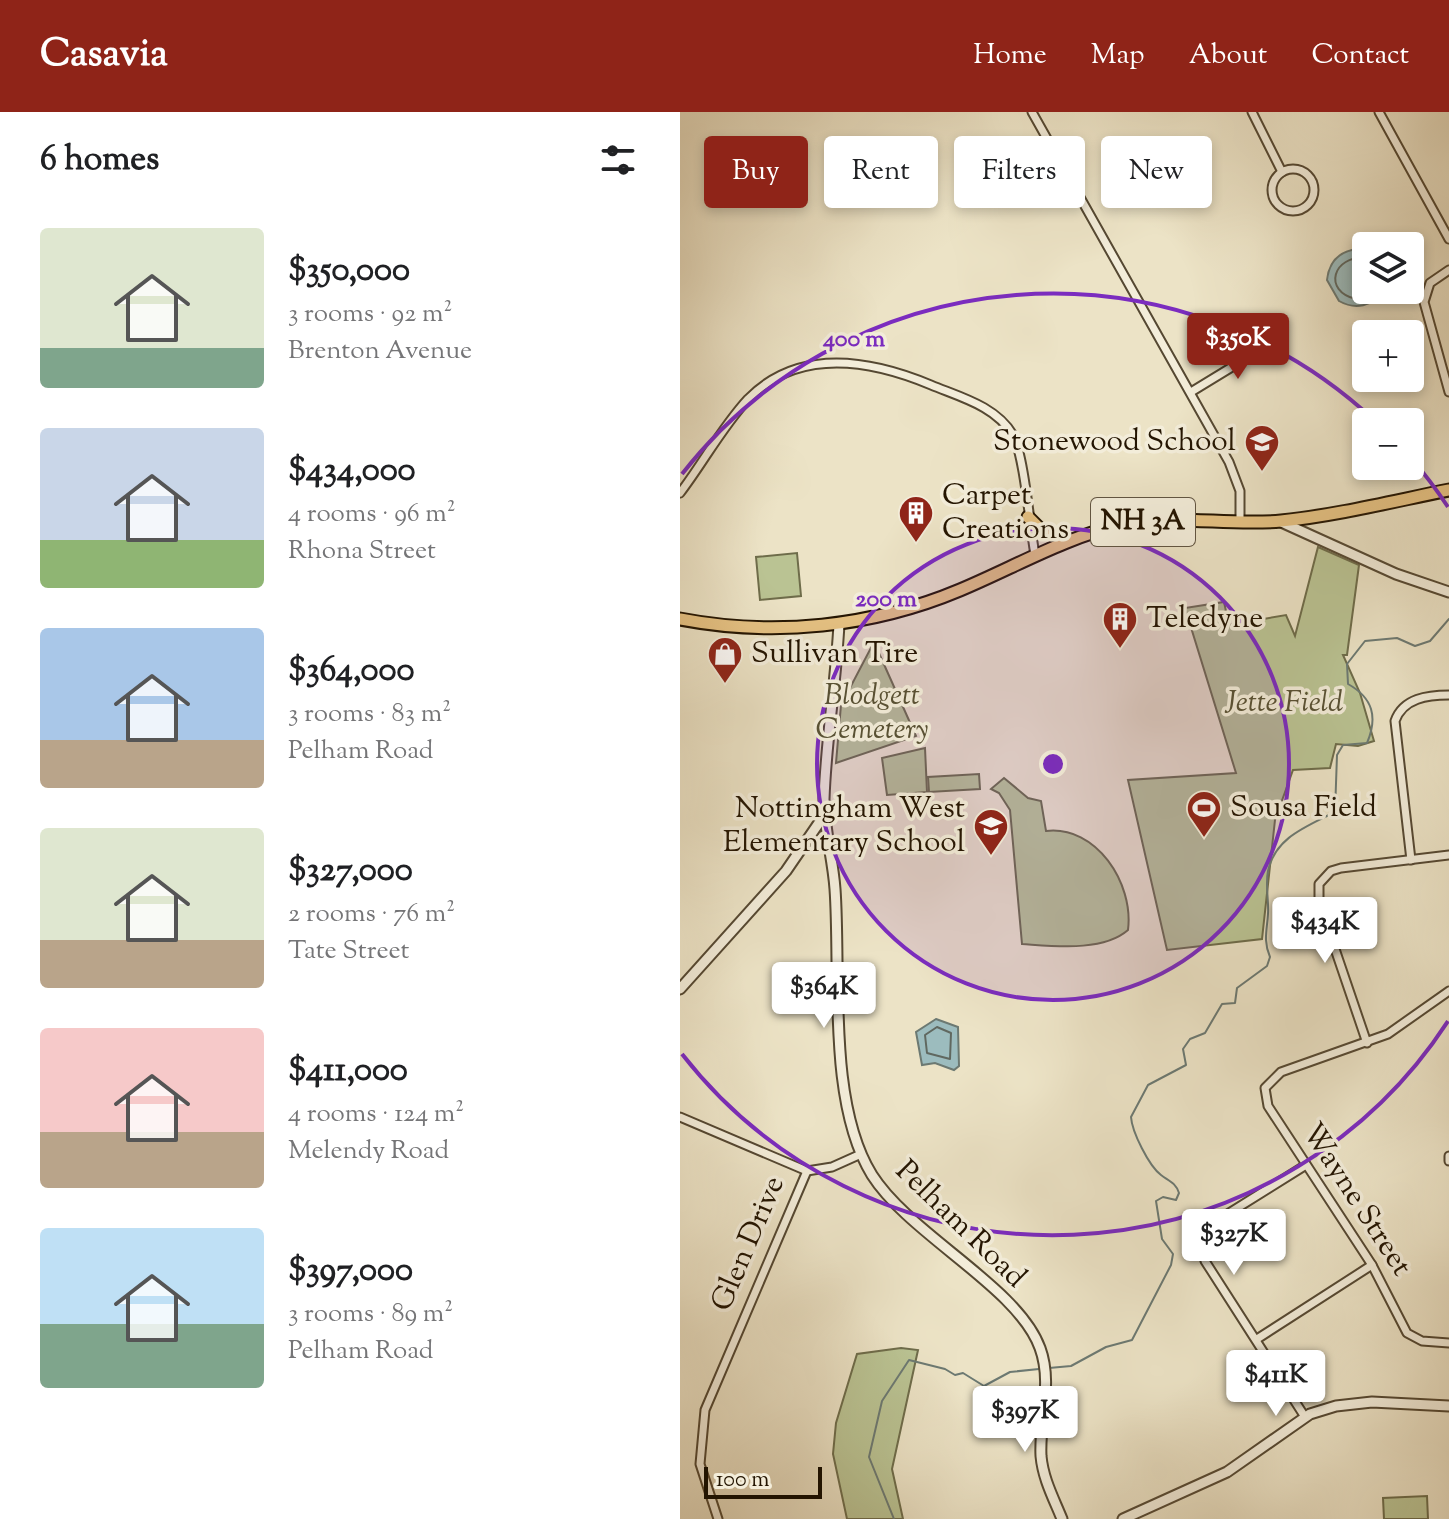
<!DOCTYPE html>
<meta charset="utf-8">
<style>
body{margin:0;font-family:"Sorts Mill Goudy",serif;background:#f6f6f6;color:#202124;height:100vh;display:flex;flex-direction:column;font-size:30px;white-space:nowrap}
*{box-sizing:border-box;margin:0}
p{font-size:26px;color:#757577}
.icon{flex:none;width:44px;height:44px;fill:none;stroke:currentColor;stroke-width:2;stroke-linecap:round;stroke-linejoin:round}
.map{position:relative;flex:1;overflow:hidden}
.details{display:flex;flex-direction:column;background:#fff;width:680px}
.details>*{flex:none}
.guide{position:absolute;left:24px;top:24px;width:624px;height:72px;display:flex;gap:16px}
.tools{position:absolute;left:672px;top:120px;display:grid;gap:16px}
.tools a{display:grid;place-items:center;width:72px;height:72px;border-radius:8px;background:#fff;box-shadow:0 4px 12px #0003;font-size:40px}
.scale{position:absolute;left:24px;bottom:20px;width:118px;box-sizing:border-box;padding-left:8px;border:4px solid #231401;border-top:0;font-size:22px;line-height:28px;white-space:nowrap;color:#231401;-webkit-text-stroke:6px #f3edda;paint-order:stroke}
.price{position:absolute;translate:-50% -68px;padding:0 18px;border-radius:8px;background:#fff;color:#222;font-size:26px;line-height:52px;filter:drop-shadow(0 2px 4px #0008)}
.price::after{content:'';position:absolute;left:50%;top:48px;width:24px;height:18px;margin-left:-12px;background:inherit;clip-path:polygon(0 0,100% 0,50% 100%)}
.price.active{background:#8f2418;color:#fff}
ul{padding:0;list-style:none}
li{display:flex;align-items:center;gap:24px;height:200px;padding:0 40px}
li span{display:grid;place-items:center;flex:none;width:224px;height:160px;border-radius:8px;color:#555}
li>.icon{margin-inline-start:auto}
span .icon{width:96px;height:96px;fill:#fffc;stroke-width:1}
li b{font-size:34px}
h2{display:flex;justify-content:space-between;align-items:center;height:96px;padding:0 40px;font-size:34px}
.pill{padding:0 28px;border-radius:8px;background:#fff;box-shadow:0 4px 12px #0003;font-size:28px;line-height:72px}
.pill.active{background:#8f2418;color:#fff}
header{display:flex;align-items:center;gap:48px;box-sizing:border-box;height:112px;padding:0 40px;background:#8f2418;color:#fff}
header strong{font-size:38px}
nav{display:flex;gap:44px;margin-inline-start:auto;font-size:28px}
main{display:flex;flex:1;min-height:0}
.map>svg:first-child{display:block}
</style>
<header>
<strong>Casavia</strong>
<nav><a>Home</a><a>Map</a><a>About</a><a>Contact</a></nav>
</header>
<main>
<section class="details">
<h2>6 homes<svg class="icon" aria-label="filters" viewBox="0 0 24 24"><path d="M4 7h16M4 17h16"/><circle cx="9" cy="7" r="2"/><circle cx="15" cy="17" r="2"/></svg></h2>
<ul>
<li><span style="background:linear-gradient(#dfe7d0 75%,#7fa58c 0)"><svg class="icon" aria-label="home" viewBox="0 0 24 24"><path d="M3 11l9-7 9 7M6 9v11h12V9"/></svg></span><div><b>$350,000</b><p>3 rooms · 92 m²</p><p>Brenton Avenue</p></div></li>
<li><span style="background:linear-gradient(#c9d6e8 70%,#8fb573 0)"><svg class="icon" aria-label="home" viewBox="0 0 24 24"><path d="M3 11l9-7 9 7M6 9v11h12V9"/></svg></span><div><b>$434,000</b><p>4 rooms · 96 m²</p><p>Rhona Street</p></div></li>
<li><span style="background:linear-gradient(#a9c7e8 70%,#b9a48a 0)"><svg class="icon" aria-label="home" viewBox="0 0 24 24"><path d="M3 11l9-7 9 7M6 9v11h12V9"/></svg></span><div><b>$364,000</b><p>3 rooms · 83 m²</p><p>Pelham Road</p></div></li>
<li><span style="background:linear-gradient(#dfe7d0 70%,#b9a48a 0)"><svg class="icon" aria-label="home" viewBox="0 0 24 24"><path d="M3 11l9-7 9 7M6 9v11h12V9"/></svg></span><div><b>$327,000</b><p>2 rooms · 76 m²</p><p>Tate Street</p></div></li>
<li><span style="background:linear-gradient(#f6c9c9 65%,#b9a48a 0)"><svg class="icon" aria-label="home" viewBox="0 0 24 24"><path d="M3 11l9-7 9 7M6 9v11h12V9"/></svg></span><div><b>$411,000</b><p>4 rooms · 124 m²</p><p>Melendy Road</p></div></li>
<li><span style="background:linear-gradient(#bfe0f5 60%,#7fa58c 0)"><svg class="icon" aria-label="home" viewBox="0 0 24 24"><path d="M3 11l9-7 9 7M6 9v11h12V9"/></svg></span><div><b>$397,000</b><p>3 rooms · 89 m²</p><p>Pelham Road</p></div></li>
</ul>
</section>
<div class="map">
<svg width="769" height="1407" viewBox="0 0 769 1407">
<rect width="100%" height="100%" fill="#ece3c6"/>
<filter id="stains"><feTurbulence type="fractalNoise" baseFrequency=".0025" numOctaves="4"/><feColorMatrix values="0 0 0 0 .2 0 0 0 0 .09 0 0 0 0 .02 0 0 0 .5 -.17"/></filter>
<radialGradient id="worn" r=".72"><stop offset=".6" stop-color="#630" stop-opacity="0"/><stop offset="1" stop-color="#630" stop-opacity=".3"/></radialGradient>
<g fill="#bac393" stroke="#6e6c4a" stroke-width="2">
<polygon points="638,435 679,453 667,543 663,543 680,581 694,629 678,634 656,632 650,656 613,658 595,708 582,827 487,838 448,668 556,661 505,496 544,490 549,513 606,503 615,524"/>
<polygon points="117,441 121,484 80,488 76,445"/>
<polygon points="194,530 236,624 156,651 161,593"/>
<polygon points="245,636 247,680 207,683 202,646"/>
<polygon points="299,662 300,677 249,680 248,665"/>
<path d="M324 666 348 686 361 689 366 719C416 713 454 771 448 818 423 840 374 834 342 832L330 698 319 681 311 677Z"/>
<polygon points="221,1236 238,1238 212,1357 223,1407 167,1407 153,1342 156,1311 177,1242"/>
<polygon points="747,1384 748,1407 704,1407 703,1386"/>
</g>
<g fill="#9cbcbe" stroke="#6c7972" stroke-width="2">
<path d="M678 137 686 138V178H702C693 195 675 198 659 189L647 168C649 150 659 139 678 137Z"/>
<polygon points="256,907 278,915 279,954 274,958 255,951 242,953 236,920"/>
</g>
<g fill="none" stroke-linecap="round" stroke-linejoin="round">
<g stroke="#606860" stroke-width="2">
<path d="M686 146C653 143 642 179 676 187L693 178"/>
<polygon points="257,915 271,921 270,947 247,941 245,923"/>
</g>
<g stroke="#6c7972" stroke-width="2">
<path d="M369 1256 391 1254 426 1235 452 1228 491 1153 493 1142 482 1127 476 1089 483 1085 496 1088 499 1081C496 1071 489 1069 481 1063 469 1054 452 1020 451 1005L468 973 506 953 503 937 510 927 525 921 542 892 555 891 557 876 587 854 590 845C583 829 587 818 588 802 589 788 585 773 588 759 595 725 628 714 655 700L657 643 663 633 687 631C698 605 693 586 668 572L667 552 685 529 717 526 735 534 750 529 769 507"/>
<polyline points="214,1407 189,1345 202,1289 229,1248 265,1257 275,1263 283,1261 304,1274 330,1260 359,1257"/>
</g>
<g stroke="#554832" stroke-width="11">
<g id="minor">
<polyline points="352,0 549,350 560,379 560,410"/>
<polyline points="572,0 602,60"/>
<polyline points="699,0 769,127"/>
<circle cx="613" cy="78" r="21"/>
<polyline points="769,158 750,171 744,190 769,280"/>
<polyline points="511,280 588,233"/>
<path d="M0 381C23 351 42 315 68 287 119 235 191 248 251 273 280 285 316 294 333 323 344 343 350 415 355 443"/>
<path d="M731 748 715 609C723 586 748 583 769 583"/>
<polyline points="769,879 708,922 601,960 585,976 588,994 692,1153 727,1221 742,1229 769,1231"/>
<polyline points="687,931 639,790 639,772 651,759 661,756 769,743"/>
<polyline points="0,1005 127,1059 152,1055 181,1042"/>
<polyline points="769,1044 769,1049"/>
<polyline points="577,1227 692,1153"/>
<polyline points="625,1305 525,1149 520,1128 530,1113 626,1053"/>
<polyline points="38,1407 20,1352 25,1298 127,1059"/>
</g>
</g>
<g stroke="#554832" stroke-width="13">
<g id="tertiary">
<polyline points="599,409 716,462 769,480"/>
<path d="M159 512C156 570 146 628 144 687 144 717 153 747 155 777 161 861 147 991 192 1063 230 1123 338 1175 360 1236 373 1271 359 1308 361 1344 363 1367 374 1387 382 1407"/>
<polyline points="0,877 106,759 145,702"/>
<polyline points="443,1407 547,1360 630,1302 656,1294 692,1290 769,1294"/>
</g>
</g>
<g stroke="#231401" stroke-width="15">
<g id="primary">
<polyline points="348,405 362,419 389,428"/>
<path d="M0 507C94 525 192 515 280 478 335 455 385 425 444 412 496 402 549 414 601 409 658 403 714 389 769 378"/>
</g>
</g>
<use href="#minor" stroke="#f3edda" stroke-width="7"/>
<use href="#tertiary" stroke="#f3edda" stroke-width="9"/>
<use href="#primary" stroke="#e6c283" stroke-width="11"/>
</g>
<circle cx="373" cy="652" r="236" fill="#7b2cbf" fill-opacity=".12"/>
<g fill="none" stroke="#7b2cbf" stroke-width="4">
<circle cx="373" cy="652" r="236"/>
<path d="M768 909A471 471 0 0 1 2 942M2 362A471 471 0 0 1 694 308M731 346A471 471 0 0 1 768 395"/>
</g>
<defs>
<g id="school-pin" transform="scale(1.8)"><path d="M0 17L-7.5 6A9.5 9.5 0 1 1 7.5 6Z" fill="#8f2418" stroke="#f3edda"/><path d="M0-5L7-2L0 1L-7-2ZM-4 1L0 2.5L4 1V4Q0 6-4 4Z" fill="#fff"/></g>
<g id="building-pin" transform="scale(1.8)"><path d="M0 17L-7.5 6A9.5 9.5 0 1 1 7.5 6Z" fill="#8f2418" stroke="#f3edda"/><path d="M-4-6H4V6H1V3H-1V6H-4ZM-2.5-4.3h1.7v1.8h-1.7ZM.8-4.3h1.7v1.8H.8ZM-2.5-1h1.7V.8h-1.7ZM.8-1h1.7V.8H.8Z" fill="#fff"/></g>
<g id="shop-pin" transform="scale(1.8)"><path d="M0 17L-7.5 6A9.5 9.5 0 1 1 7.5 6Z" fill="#8f2418" stroke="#f3edda"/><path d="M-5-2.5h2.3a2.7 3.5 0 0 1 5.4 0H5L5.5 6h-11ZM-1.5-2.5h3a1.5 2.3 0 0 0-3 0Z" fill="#fff"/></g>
<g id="stadium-pin" transform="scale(1.8)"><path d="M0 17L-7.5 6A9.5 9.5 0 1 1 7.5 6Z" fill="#8f2418" stroke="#f3edda"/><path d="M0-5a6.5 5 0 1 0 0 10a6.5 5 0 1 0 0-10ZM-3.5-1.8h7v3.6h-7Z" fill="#fff"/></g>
</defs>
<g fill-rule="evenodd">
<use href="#school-pin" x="582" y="330"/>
<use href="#building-pin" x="236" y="401"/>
<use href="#building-pin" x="440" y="507"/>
<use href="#shop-pin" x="45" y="542"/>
<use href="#stadium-pin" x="524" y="696"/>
<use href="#school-pin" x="311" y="714"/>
</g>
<g text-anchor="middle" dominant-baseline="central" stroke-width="7" stroke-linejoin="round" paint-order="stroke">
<rect fill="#f3edda" stroke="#615542" stroke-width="2" x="411" y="386" width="104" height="48" rx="6"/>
<g font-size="28" font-weight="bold" fill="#231401">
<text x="463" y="410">NH 3A</text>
</g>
<g font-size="30" fill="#231401" stroke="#f3edda" text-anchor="start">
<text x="556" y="330" text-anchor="end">Stonewood School</text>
<text x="262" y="384">Carpet<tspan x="262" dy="34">Creations</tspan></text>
<text x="466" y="507">Teledyne</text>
<text x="71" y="542">Sullivan Tire</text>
<text x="550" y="696">Sousa Field</text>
<text x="285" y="697" text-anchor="end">Nottingham West<tspan x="285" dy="34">Elementary School</tspan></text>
</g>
<g font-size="30" font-style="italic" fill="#585134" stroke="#f3edda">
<text x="192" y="584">Blodgett<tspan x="192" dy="34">Cemetery</tspan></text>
<text x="604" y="591">Jette Field</text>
</g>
<g font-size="30" fill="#231401" stroke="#f3edda">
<text transform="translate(676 1088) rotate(57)">Wayne Street</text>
<text transform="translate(280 1113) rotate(44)">Pelham Road</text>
<text transform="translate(69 1132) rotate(-67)">Glen Drive</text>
</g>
</g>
<circle cx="373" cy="652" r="12" fill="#7b2cbf" stroke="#f3edda" stroke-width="4"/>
<g font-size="24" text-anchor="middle" font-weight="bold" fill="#7b2cbf" stroke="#f3edda" stroke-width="7" stroke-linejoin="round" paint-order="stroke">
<text x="174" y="234">400 m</text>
<text x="206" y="494">200 m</text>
</g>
<rect width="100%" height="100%" filter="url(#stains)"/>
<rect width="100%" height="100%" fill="url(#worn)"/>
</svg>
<div class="tools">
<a><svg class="icon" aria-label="layers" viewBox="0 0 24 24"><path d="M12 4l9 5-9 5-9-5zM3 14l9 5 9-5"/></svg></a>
<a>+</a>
<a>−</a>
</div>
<div class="scale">100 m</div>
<b class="price active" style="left:558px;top:269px">$350K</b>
<b class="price" style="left:645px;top:853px">$434K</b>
<b class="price" style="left:144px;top:918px">$364K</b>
<b class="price" style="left:554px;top:1165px">$327K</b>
<b class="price" style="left:596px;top:1306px">$411K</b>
<b class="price" style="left:345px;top:1342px">$397K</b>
<div class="guide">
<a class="pill active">Buy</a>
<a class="pill">Rent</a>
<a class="pill">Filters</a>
<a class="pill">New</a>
</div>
</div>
</main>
